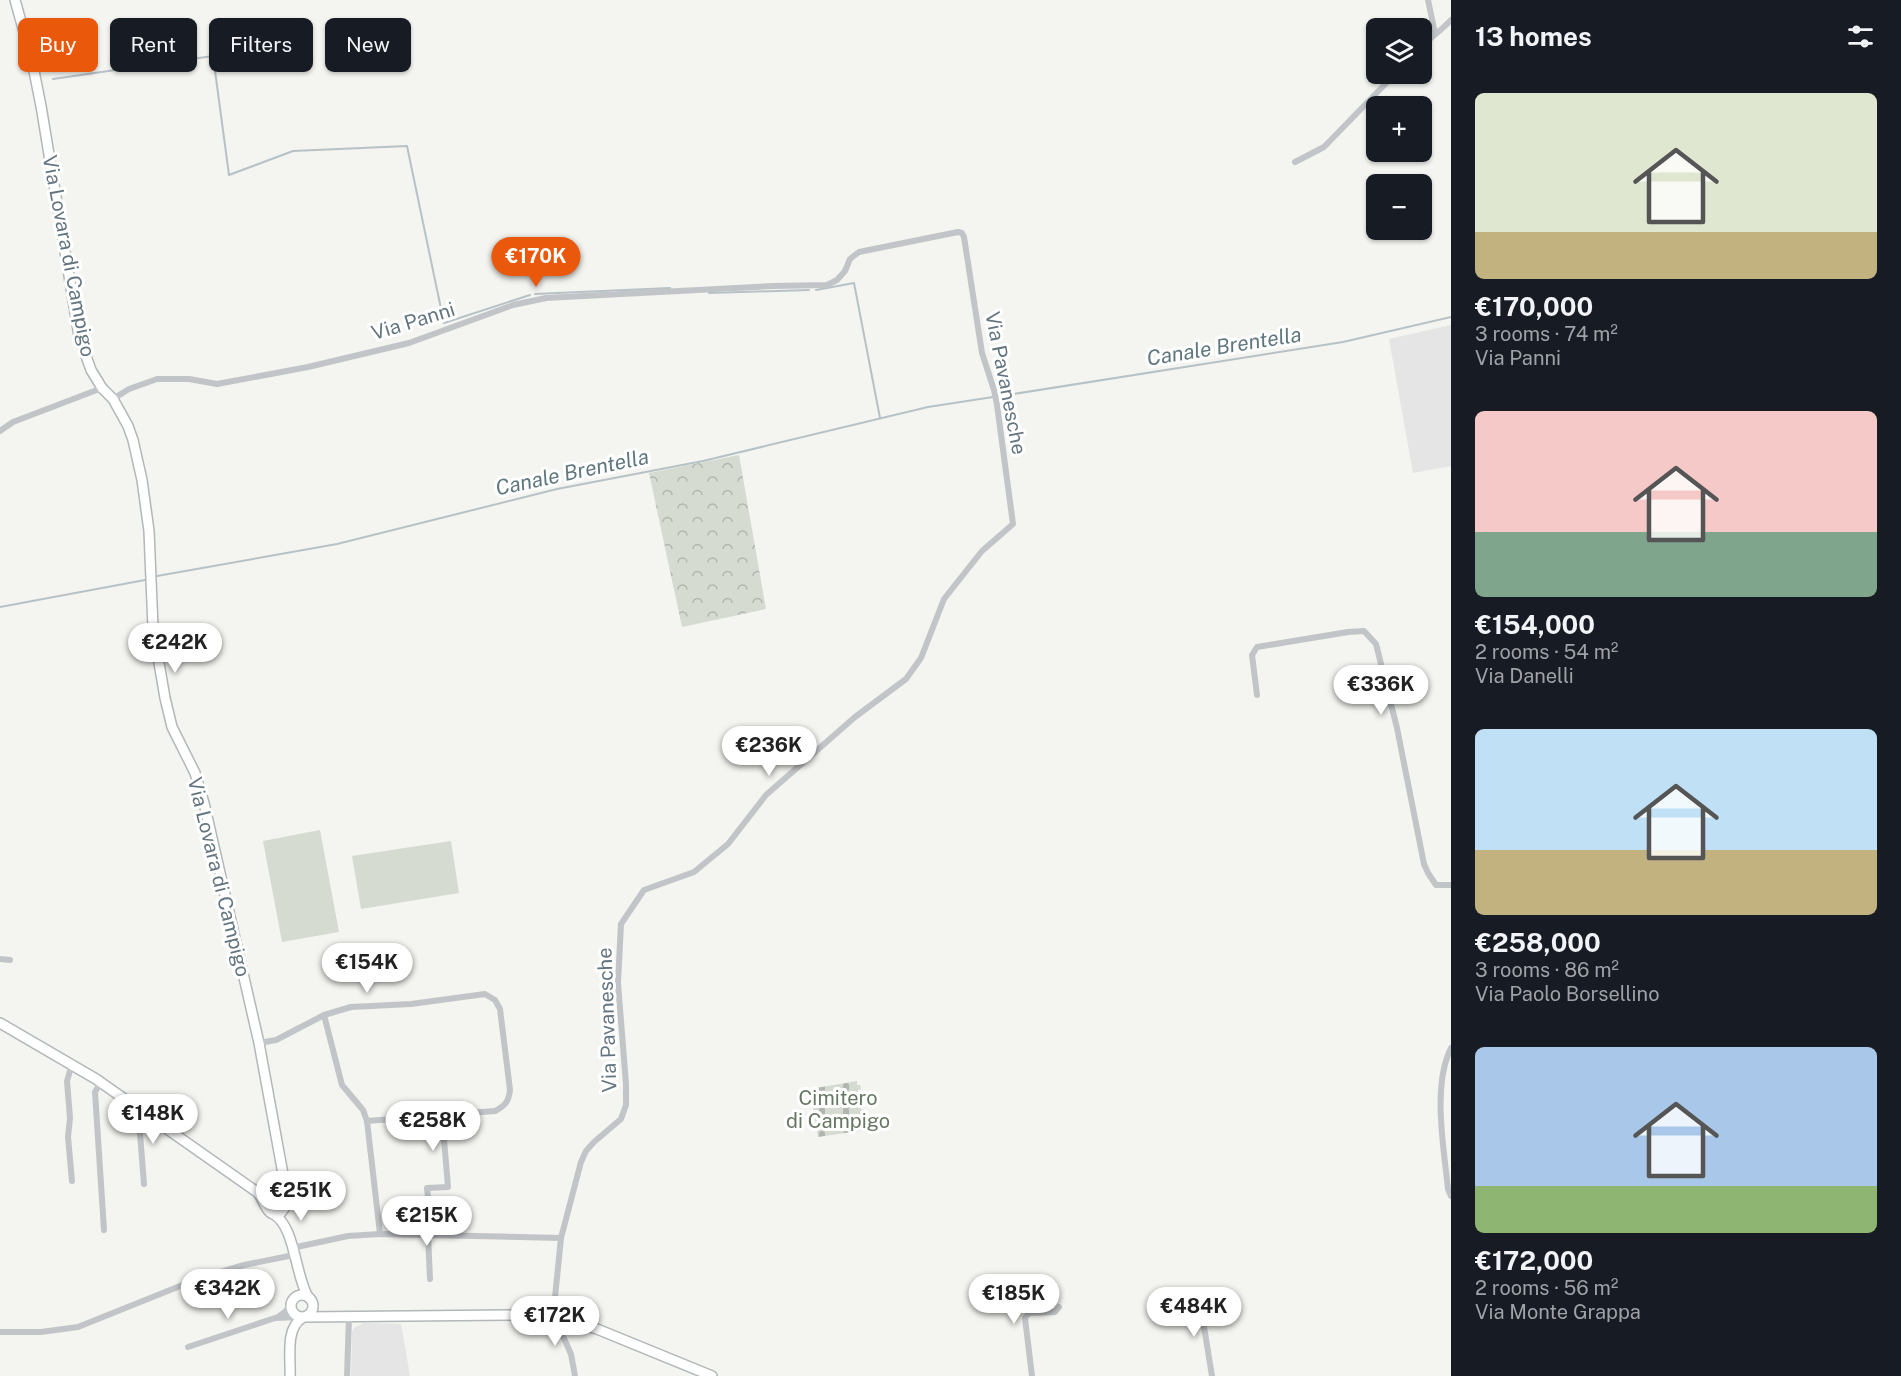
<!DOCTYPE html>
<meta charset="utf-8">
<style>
body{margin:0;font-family:"Public Sans",sans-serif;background:#242831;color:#f1f3f6;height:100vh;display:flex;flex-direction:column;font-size:22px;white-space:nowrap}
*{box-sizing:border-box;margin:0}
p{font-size:20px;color:#9ea1a6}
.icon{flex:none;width:33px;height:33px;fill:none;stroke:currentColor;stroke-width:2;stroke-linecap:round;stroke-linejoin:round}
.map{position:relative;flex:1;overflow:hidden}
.side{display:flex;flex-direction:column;background:#171b24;width:450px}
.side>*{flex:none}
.banner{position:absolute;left:18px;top:18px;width:570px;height:54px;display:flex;gap:12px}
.buttons{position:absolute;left:1366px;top:18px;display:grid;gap:12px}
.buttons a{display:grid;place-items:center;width:66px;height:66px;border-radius:9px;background:#171b24;box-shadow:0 2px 4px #0004;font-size:30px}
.price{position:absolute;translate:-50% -51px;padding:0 14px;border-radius:21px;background:#fff;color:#222;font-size:20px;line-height:39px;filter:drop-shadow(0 2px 3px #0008)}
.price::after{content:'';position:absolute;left:50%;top:36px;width:18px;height:14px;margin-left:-9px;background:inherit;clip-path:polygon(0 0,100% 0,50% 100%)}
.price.active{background:#ea580c;color:#fff}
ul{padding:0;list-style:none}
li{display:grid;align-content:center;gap:12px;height:318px;padding:0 24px}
li span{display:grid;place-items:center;height:186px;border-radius:9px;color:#555}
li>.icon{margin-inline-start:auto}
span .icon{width:108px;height:108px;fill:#fffc;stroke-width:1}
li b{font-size:26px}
h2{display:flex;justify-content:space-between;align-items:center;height:72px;padding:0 24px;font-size:26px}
.tag{padding:0 21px;border-radius:9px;background:#171b24;box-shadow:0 2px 4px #0004;font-size:21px;line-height:54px}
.tag.active{background:#ea580c;color:#fff}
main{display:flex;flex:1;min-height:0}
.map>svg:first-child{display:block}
</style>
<main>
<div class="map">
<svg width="1451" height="1376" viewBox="0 0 1451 1376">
<defs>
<pattern id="forest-crowns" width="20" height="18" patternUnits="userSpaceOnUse" patternTransform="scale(1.5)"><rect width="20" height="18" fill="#d5dbd1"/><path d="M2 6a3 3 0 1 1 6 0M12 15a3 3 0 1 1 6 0" fill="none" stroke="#b0b6af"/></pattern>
<pattern id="cemetery-stones" width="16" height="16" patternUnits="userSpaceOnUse" patternTransform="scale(1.5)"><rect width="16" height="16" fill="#d5dbd1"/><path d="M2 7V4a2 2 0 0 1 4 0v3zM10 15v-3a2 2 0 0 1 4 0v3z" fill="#b0b6af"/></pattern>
</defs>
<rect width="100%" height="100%" fill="#f4f4f0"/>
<g fill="#e4e5e4">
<polygon points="1451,325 1451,466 1413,473 1389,339"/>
<polygon points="363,1323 401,1324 410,1376 351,1376 352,1332 354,1328"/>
</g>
<polygon fill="url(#forest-crowns)" points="739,455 766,609 682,627 649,473"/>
<polygon fill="url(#cemetery-stones)" points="857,1081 857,1085 860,1085 861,1089 858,1090 860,1103 863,1103 864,1107 861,1108 865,1130 818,1137 810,1089"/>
<g fill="#d5dbd1">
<polygon points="320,830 339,932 282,942 263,841"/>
<polygon points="451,841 459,893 361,909 352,856"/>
</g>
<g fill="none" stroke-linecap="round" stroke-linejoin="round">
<g stroke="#b7c2c6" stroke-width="2">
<polyline points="53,79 213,56 229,175 293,151 407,146 444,323 530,295"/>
<polyline points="816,290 854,283 880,418"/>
<polyline points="709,293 809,290"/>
<polyline points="535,294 670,288"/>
<polyline points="1001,396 1343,342 1451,317"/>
<polyline points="157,576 337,544 557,489 703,461 928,407 993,397"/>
<polyline points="0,607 145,580"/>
</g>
<g stroke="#b2b7ba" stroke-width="12">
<g id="secondary">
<polyline points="15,0 32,61 41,106 79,336 91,370 102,388 113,399 128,426 133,440 142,480 149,531 153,628 165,698 172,727 195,773 204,803 259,1043 285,1185 285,1202"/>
<path d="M0 1023 96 1079 257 1192C264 1199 264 1208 271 1213L280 1214 286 1206 283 1198 277 1194 269 1197 265 1203"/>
<path d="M273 1214C295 1225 295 1275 308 1297"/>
<circle cx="302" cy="1306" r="11"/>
<polyline points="306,1317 509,1315 553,1317 597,1329 712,1376"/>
<path d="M290 1376C291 1358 285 1329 302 1318"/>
</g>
</g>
<g stroke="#c2c5c8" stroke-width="6">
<polyline points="1428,0 1435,33"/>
<path d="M1422 46C1432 36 1442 30 1451 20"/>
<polyline points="1295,162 1324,147 1395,74"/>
<polyline points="113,399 129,389 157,379 189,379 217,384 308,367 409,343 513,305 546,298 773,286 827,285 837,280 845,271 850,259 859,252 958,232 962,233 964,237 982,353 994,390 997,405 1013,524 982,551 944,599 921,658 906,679 855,717 766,795 728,844 694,872 644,890 621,924 618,983 626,1084 626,1105 621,1119 594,1142 586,1151 581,1162 561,1238 553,1317"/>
<polyline points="0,431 13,422 102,388"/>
<polyline points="1257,695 1252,655 1257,647 1348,632 1364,631 1376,644 1397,728 1424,864 1428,873 1436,885 1451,885"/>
<polyline points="0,959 10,960"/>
<polyline points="324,1015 342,1085 363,1110 367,1121 380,1234"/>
<path d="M259 1043 276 1040 324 1015 351 1007 411 1004 485 994 495 1000 500 1009 510 1090C509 1101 505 1106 495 1111L367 1121"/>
<path d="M1451 1048C1432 1085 1444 1149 1448 1189L1451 1196"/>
<polyline points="72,1064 67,1081 70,1118 68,1137 72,1181"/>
<polyline points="101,1082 95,1092 104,1230"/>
<polyline points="138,1108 144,1184"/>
<polyline points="428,1235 430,1279"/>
<polyline points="432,1235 427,1188 448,1187 442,1115"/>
<polyline points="292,1248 348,1236 380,1234 561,1238"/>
<polyline points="1199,1296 1212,1376"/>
<polyline points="278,1317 285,1312 291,1305"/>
<polyline points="558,1318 558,1325 571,1354 575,1376"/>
<polyline points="0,1332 41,1332 78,1327 200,1278 244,1265 294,1255"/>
<polyline points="188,1347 275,1318 299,1317"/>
<polyline points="347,1376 349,1317"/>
<polyline points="1032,1376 1025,1318 1029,1313 1055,1312 1059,1307"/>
</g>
<use href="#secondary" stroke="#fff" stroke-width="9"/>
</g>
<g text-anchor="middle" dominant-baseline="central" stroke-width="6" stroke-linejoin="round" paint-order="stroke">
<g font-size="20" fill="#647580" stroke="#fff">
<text transform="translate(69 256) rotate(79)">Via Lovara di Campigo</text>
<text transform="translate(413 321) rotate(-17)">Via Panni</text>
<text transform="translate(1006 383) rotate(79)">Via Pavanesche</text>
<text transform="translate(219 877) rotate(76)">Via Lovara di Campigo</text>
<text transform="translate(607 1020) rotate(-92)">Via Pavanesche</text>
</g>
<g font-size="20" fill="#677862" stroke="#fff">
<text x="838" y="1098">Cimitero<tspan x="838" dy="23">di Campigo</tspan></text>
</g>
<g font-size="21" font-style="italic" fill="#5f777e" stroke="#fff">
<text transform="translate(1224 346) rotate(-9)">Canale Brentella</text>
<text transform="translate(572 472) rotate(-12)">Canale Brentella</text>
</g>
</g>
</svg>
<div class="buttons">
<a><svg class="icon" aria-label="layers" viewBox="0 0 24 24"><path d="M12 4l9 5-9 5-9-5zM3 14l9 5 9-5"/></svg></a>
<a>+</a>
<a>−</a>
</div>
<b class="price active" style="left:536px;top:288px">€170K</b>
<b class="price" style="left:175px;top:674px">€242K</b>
<b class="price" style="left:1381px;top:716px">€336K</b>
<b class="price" style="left:769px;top:777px">€236K</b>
<b class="price" style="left:367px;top:994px">€154K</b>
<b class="price" style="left:153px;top:1145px">€148K</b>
<b class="price" style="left:433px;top:1152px">€258K</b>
<b class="price" style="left:301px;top:1222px">€251K</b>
<b class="price" style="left:427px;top:1247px">€215K</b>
<b class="price" style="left:228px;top:1320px">€342K</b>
<b class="price" style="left:1014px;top:1325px">€185K</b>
<b class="price" style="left:1194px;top:1338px">€484K</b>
<b class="price" style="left:555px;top:1347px">€172K</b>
<div class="banner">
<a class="tag active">Buy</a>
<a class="tag">Rent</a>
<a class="tag">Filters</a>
<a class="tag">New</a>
</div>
</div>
<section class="side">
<h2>13 homes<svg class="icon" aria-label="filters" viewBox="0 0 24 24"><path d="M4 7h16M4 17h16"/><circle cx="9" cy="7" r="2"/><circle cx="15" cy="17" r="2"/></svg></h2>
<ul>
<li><span style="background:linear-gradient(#dfe7d0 75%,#c2b280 0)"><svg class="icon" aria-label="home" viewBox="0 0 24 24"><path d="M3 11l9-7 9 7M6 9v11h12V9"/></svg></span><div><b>€170,000</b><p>3 rooms · 74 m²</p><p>Via Panni</p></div></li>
<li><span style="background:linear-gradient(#f6c9c9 65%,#7fa58c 0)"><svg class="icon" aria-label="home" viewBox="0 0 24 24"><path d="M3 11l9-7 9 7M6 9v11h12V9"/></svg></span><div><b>€154,000</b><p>2 rooms · 54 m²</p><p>Via Danelli</p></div></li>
<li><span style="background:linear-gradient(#bfe0f5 65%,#c2b280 0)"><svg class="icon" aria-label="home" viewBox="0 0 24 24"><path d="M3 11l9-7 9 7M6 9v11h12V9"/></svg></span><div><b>€258,000</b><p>3 rooms · 86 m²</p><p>Via Paolo Borsellino</p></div></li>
<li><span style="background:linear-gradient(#a9c7e8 75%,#8fb573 0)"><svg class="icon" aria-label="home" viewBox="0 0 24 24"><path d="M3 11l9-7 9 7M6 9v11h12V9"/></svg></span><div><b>€172,000</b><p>2 rooms · 56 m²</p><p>Via Monte Grappa</p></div></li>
</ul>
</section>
</main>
